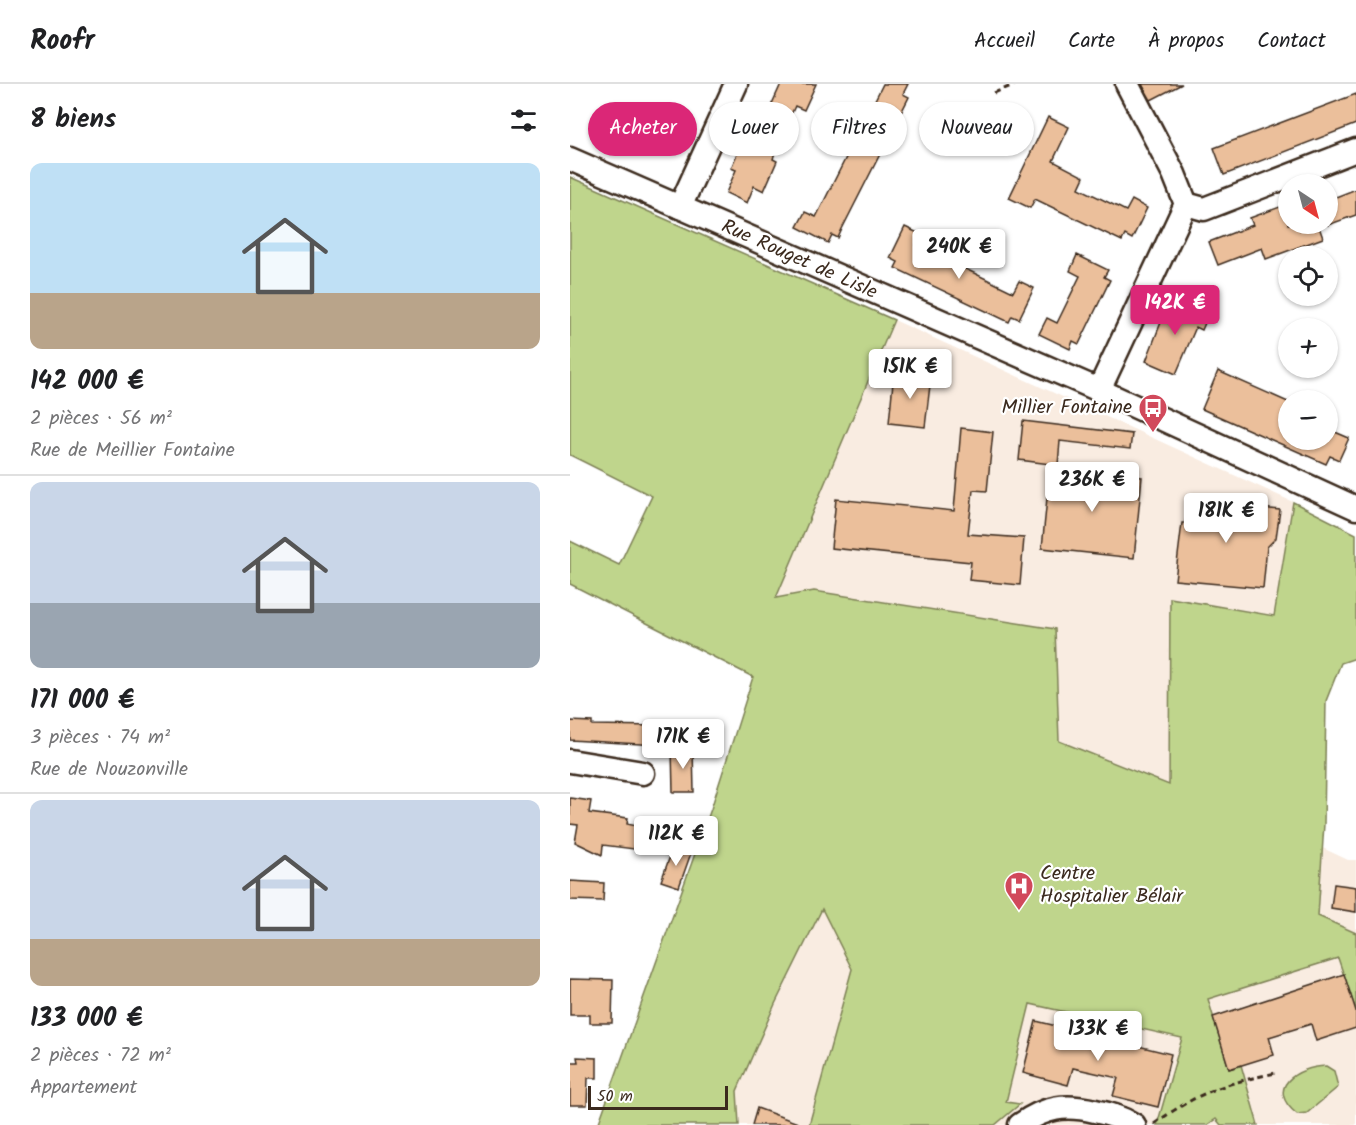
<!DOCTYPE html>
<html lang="fr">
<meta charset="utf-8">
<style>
body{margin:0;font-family:Kalam,sans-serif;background:#f2f2f2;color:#202124;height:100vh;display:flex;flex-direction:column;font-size:22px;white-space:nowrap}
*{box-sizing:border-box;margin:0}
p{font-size:20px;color:#757577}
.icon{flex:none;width:33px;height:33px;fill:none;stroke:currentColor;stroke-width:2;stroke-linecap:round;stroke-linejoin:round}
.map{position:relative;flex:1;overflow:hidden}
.side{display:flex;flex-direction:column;background:#fff;width:570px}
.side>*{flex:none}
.top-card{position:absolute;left:18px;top:18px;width:570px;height:54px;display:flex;gap:12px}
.needle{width:39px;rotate:144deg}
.controls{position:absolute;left:708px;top:90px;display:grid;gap:12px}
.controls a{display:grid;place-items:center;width:60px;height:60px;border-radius:50%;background:#fff;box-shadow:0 2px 4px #0004;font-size:30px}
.scale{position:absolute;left:18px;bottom:15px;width:140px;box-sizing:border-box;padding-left:6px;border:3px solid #3b2a1e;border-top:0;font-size:16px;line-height:21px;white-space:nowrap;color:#3b2a1e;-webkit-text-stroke:4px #fff;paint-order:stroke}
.price{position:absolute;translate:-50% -51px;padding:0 14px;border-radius:6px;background:#fff;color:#222;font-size:20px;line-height:39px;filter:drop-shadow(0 2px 3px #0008)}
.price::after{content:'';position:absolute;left:50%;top:36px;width:18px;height:14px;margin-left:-9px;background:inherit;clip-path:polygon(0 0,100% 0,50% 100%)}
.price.current{background:#db2777;color:#fff}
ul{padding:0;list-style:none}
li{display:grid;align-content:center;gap:12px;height:318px;padding:0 30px}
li+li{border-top:2px solid #e0e0e0}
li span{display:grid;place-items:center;height:186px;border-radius:12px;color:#555}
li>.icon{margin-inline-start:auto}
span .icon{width:108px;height:108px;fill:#fffc;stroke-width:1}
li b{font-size:26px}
h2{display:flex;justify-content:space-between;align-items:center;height:72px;padding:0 30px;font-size:26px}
.chip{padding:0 21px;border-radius:27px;background:#fff;box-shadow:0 2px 4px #0004;font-size:21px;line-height:54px}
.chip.current{background:#db2777;color:#fff}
header{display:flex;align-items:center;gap:36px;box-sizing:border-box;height:84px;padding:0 30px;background:#fff;border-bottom:2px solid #e0e0e0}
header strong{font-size:28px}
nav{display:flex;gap:33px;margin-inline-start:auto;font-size:21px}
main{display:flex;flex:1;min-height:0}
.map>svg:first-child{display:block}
</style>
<header>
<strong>Roofr</strong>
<nav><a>Accueil</a><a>Carte</a><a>À propos</a><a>Contact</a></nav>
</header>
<main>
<section class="side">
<h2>8 biens<svg class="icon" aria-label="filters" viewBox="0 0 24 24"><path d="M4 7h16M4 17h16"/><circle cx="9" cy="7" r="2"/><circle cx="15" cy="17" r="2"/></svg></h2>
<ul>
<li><span style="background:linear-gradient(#bfe0f5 70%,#b9a48a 0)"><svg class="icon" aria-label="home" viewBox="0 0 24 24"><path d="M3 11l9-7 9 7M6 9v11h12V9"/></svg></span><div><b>142 000 €</b><p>2 pièces · 56 m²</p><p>Rue de Meillier Fontaine</p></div></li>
<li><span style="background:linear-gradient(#c9d6e8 65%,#9aa5b1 0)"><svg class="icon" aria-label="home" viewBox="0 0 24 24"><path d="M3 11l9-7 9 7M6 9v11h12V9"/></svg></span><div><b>171 000 €</b><p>3 pièces · 74 m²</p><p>Rue de Nouzonville</p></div></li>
<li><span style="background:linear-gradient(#c9d6e8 75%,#b9a48a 0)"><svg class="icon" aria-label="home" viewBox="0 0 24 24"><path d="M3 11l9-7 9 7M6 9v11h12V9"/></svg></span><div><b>133 000 €</b><p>2 pièces · 72 m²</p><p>Appartement</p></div></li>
</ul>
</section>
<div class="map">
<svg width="786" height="1041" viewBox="0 0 786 1041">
<rect width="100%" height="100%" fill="#fff"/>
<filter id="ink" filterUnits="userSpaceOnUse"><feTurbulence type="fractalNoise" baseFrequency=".0167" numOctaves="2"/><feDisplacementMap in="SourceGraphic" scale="12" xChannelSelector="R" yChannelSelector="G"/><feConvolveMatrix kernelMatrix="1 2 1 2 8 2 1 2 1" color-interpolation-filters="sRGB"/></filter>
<g filter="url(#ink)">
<polygon fill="#f9ece1" points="324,236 723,418 705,532 600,514 599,691 778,776 786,776 786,1041 28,1041 95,878 217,513 206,515"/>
<g fill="#bfd58c" stroke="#7d8055" stroke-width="1.5">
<polygon points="0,93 324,236 206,514 244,507 485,545 489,657 599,701 600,514 704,532 723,418 786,450 786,574 771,579 756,617 754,740 748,832 786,849 786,927 768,874 638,915 659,985 671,981 688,1041 651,1041 646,1035 637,1041 587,1041 612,954 460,920 436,1018 450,1020 425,1041 239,1041 282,885 252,825 205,920 167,1007 169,1041 28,1041 141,725 183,593 0,500 0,457 49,481 82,412 0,371"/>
<path d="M756 982 764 987 768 1003 737 1029 727 1030C694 1004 727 983 756 982Z"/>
</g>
<g fill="#ebbf9b" stroke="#3b2a1e" stroke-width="1.5">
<polygon points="211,0 246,0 234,26 225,22 207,61 203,75 207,77 194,107 184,102 177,119 156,109 166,86 161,84 171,61 181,66"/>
<polygon points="313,0 338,0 333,10 339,13 272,145 268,154 262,151 258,159 227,143 235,128 246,133"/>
<polygon points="572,0 612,0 581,16"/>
<polygon points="786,10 786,40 654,91 644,64"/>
<polygon points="478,33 499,43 483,77 514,93 509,104 556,127 562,116 577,124 562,155 555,151 552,157 465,115 460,124 439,114"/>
<polygon points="786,105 786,131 758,141 758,116"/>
<polygon points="718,120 718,140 728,140 730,146 748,140 753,154 696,175 692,164 648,181 639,158 683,141 680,134"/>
<polygon points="335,143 350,150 346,161 375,175 443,208 449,197 464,204 449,235 442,232 439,238 325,184 328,178 320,174"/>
<polygon points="507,171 538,186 534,193 540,196 509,260 503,257 500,265 469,250 477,234 487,239 510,192 500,187"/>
<polygon points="600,215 638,232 632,246 626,243 606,290 576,277"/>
<polygon points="648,287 718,318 718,356 758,356 758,345 779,354 769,376 760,372 756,380 632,325"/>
<polygon points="324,288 361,293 355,343 319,339"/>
<polygon points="453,337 562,350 560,365 490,357 488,381 449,376"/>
<polygon points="391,344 423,348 417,407 403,406 398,450 454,454 450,501 399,496 401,478 261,464 266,415 384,427"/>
<polygon points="480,384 572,393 564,474 472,464"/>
<polygon points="619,416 710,426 706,454 697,463 693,504 605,496 612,439 615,439"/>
<polygon points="0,637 22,638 22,641 88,642 88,661 0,656"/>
<polygon points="102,665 123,665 124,708 103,708"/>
<polygon points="0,714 21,717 19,729 58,734 57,740 67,742 64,765 33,761 32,771 5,758 8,741 0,740"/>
<polygon points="103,764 121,769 109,803 91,797"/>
<polygon points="0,797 34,799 33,817 0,816"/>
<polygon points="764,800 786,803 786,828 761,824"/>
<polygon points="774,890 786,927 786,944 746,957 741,940 699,953 704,971 659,985 643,933"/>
<polygon points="0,895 43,896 42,939 20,939 20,931 0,931"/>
<polygon points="466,937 601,970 588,1023 543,1012 548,994 503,984 498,1001 453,989"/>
<polygon points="7,973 27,974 27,994 18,994 17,1021 0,1021 0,978 8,978"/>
<polygon points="187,1024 228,1039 228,1041 182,1041"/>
</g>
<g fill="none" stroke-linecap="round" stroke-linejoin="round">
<g stroke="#3b2a1e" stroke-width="27">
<g id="minor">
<polyline points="0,75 529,306 786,424"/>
<polyline points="616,120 634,125 786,66"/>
<polyline points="110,123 166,0"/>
<polyline points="529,306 616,120 604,90 557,0"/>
<polyline points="0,677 73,689"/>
<path d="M450 1041C475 1023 495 1020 525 1027 539 1030 551 1033 564 1041"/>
</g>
</g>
<g stroke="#3b2a1e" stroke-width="3" stroke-dasharray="6 4.5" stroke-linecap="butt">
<polyline points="424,9 446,0"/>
<path d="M584 1040C629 1008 652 1000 706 989"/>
</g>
<use href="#minor" stroke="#fff" stroke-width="22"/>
</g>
</g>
<defs>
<g id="bus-pin" transform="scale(1.5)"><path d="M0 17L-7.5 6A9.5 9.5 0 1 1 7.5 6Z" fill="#d1495b" stroke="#fff"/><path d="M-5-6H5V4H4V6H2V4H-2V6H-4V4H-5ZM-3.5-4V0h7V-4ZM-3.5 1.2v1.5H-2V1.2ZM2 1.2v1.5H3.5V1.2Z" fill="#fff"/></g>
<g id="hospital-pin" transform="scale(1.5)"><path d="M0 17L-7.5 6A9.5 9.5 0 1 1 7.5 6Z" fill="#d1495b" stroke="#fff"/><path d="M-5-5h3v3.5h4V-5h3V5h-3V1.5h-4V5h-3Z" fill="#fff"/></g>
</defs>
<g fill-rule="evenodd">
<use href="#bus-pin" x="583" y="324"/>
<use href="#hospital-pin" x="449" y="802"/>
</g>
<g text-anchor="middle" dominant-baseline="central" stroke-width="4.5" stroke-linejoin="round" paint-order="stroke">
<g font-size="20" fill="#3b2a1e" stroke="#fff">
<text transform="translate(229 176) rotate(24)">Rue Rouget de Lisle</text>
</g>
<g font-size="20" fill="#3b2a1e" stroke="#fff" text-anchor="end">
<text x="562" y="324">Millier Fontaine</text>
<text x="470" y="790" text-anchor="start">Centre<tspan x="470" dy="23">Hospitalier Bélair</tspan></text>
</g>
</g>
</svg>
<div class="controls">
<a><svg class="needle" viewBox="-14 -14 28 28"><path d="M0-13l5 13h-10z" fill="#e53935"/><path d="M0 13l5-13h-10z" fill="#757577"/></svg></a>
<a><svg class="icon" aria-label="locate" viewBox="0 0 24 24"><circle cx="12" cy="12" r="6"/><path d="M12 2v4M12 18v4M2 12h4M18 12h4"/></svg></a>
<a>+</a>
<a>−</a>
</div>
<div class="scale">50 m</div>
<b class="price" style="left:389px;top:196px">240K €</b>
<b class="price current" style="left:605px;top:252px">142K €</b>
<b class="price" style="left:340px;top:316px">151K €</b>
<b class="price" style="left:522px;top:429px">236K €</b>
<b class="price" style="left:656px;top:460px">181K €</b>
<b class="price" style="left:113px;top:686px">171K €</b>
<b class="price" style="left:106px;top:783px">112K €</b>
<b class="price" style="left:528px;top:978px">133K €</b>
<div class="top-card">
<a class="chip current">Acheter</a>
<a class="chip">Louer</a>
<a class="chip">Filtres</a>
<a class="chip">Nouveau</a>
</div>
</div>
</main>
